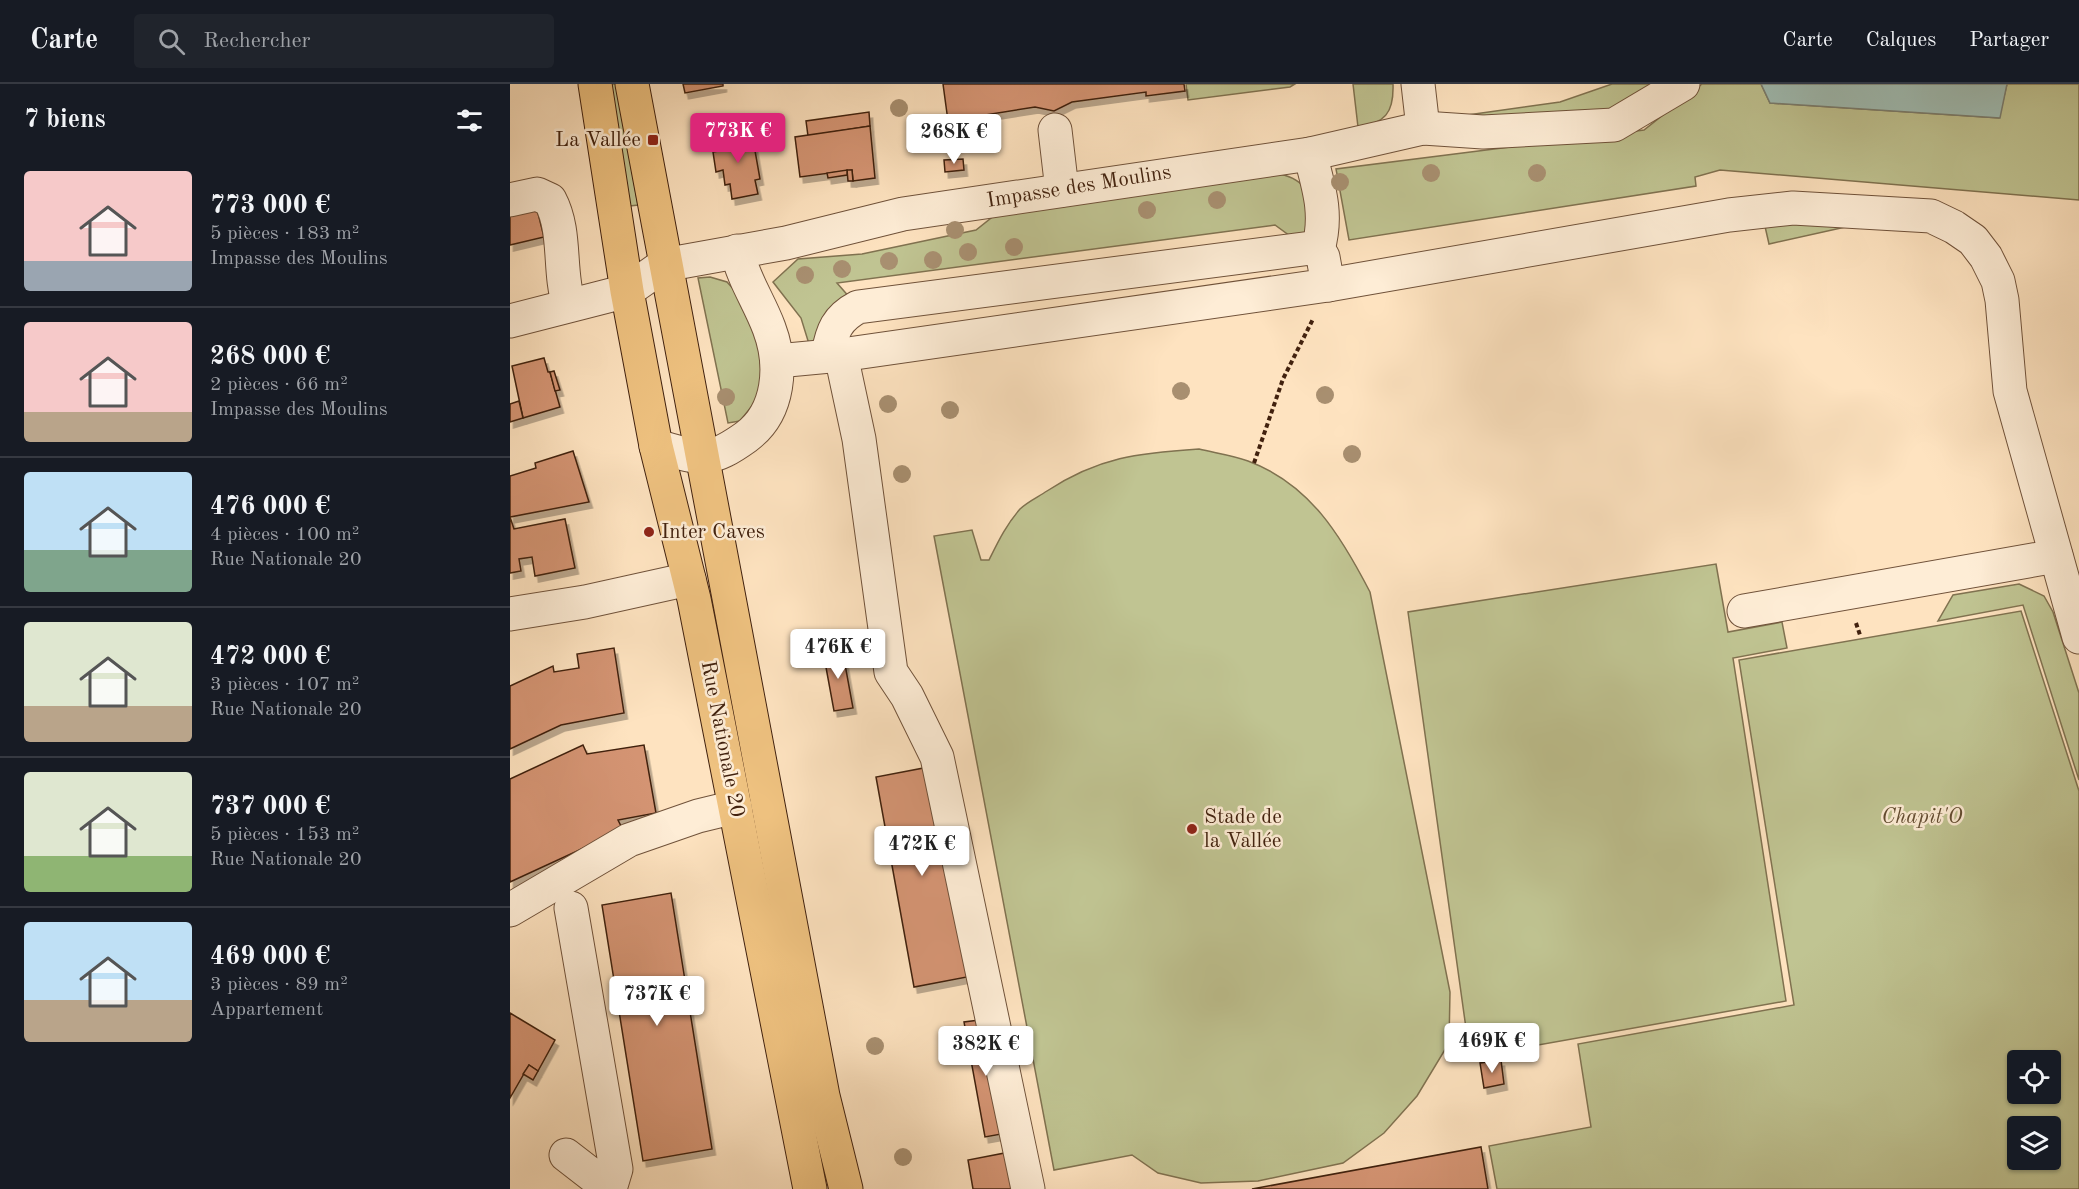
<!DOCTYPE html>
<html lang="fr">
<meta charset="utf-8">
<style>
body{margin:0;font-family:"Old Standard TT",serif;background:#20242c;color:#f1f3f6;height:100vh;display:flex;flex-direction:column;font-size:22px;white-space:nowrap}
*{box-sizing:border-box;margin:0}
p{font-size:20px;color:#9ea1a6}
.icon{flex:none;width:33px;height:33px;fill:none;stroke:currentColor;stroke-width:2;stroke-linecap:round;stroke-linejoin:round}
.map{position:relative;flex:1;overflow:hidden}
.details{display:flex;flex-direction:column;background:#171b24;width:510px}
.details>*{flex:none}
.tools{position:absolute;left:1497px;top:966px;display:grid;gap:12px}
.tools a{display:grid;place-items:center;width:54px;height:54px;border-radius:6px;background:#171b24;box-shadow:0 2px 4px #0004;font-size:30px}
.price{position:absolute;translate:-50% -51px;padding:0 14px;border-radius:6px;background:#fff;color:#222;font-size:20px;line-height:39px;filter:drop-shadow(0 2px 3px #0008)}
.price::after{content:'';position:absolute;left:50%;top:36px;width:18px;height:14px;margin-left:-9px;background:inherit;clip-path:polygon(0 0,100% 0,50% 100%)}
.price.on{background:#db2777;color:#fff}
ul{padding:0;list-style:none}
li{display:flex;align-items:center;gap:18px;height:150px;padding:0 24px}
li+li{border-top:2px solid #363941}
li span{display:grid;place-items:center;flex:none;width:168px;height:120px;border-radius:6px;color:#555}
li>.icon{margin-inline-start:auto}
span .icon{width:72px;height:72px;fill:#fffc;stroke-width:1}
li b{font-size:26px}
h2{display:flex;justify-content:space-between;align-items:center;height:72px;padding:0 24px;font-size:26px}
header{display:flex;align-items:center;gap:36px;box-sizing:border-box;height:84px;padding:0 30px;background:#171b24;border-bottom:2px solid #363941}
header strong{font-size:28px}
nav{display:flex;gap:33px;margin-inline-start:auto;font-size:21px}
.search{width:420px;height:54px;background:#20242c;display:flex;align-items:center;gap:15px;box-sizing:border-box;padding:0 21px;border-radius:6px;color:#9ea1a6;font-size:22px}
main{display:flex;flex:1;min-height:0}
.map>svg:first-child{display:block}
</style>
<header>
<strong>Carte</strong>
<div class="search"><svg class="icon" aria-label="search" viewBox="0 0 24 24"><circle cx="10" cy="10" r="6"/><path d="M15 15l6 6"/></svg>Rechercher</div>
<nav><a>Carte</a><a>Calques</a><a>Partager</a></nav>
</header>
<main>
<section class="details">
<h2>7 biens<svg class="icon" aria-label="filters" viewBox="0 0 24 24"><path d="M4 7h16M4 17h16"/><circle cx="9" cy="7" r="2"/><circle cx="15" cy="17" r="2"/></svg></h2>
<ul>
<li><span style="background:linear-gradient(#f6c9c9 75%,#9aa5b1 0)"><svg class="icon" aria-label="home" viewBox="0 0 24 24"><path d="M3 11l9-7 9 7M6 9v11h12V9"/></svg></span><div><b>773 000 €</b><p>5 pièces · 183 m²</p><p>Impasse des Moulins</p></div></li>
<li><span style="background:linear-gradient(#f6c9c9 75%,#b9a48a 0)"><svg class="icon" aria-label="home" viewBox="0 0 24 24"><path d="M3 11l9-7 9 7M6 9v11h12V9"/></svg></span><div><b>268 000 €</b><p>2 pièces · 66 m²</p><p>Impasse des Moulins</p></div></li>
<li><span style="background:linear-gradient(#bfe0f5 65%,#7fa58c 0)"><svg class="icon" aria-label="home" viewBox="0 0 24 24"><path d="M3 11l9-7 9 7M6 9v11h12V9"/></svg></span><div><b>476 000 €</b><p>4 pièces · 100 m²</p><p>Rue Nationale 20</p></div></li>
<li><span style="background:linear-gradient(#dfe7d0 70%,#b9a48a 0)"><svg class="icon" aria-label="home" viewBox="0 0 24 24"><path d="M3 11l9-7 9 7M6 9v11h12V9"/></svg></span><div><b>472 000 €</b><p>3 pièces · 107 m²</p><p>Rue Nationale 20</p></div></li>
<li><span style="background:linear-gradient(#dfe7d0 70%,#8fb573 0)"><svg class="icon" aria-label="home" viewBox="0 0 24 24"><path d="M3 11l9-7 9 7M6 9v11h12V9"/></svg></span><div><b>737 000 €</b><p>5 pièces · 153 m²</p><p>Rue Nationale 20</p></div></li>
<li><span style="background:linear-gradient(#bfe0f5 65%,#b9a48a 0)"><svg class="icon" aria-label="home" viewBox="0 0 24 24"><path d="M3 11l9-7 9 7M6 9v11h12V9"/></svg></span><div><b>469 000 €</b><p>3 pièces · 89 m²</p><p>Appartement</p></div></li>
</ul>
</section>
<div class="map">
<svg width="1569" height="1105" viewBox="0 0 1569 1105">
<defs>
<filter id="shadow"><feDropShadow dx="3.5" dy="6" stdDeviation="0" flood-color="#0004"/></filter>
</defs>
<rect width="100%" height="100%" fill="#fee3c0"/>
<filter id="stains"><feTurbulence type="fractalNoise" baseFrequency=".00333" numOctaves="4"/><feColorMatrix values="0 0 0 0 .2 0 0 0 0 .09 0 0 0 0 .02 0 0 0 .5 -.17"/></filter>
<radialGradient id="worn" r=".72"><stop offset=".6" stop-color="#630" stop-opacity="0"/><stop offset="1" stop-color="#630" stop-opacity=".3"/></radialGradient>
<g fill="#c0c492" stroke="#807250" stroke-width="1.5" fill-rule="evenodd">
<polygon points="101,0 107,0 128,121 120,122"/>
<polygon points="676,0 785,0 780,3 678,16"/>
<path d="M843 0H883C884 29 875 39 848 43Z"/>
<polygon points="1102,0 1148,0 1094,29 936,34 1050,18"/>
<polygon points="1192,0 1251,0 1260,19 1489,34 1497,0 1569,0 1569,116 1210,86 1185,93 1186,102 839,156 826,85 1134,46"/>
<path d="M765 89C800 95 799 112 806 142L787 157 765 141 327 199 341 215 311 254 299 260 291 234 263 198 288 175 352 170 466 146 495 123Z"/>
<polygon points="1254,138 1349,140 1259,160"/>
<polygon points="200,193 217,198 244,228 253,296 246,317 230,337 218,339 188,194"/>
<path d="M689 365C705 369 722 371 738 377 800 400 831 452 860 508L940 908 939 959 907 1012 874 1049 833 1079 748 1097 691 1099 648 1089 622 1071 544 1086 424 452 462 446 471 476H479C488 458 496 441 510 425 517 418 528 413 537 407 589 373 628 369 689 365Z"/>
<polygon points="1206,480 1218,548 1272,538 1277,564 1223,574 1276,917 960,973 898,528"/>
<polygon points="1509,500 1534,512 1543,528 1569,609 1569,696 1513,521 1428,537 1443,511"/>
<path d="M1511 527 1569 707V1105H987L979 1062 1081 1043 1068 960 1284 921 1229 576ZM1508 976H1540V1010H1508ZM1508 1042H1540V1076H1508Z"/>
</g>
<polygon fill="#a0beb5" stroke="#7a7f72" stroke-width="1.5" points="1251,0 1497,0 1490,34 1260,19"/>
<g fill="#d49473" stroke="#41210e" stroke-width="1.5" filter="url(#shadow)">
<polygon points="173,0 213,0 213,2 175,9"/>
<polygon points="433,0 674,0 675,7 636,12 636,8 562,18 544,27 525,23 438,37"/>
<polygon points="359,28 360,42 298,52 296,37"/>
<polygon points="360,42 365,94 343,97 342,86 290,93 285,53"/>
<polygon points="236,47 239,62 244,61 250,95 245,96 248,110 222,115 220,100 215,101 213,86 206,88 203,68 209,67 207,52"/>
<polygon points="453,75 454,86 435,88 434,76"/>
<polygon points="337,86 342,86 343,97 338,97"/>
<polygon points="337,86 337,91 318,94 317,89"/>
<polygon points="27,125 34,153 0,161 0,128"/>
<polygon points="34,274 38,288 40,288 50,323 13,334 2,282"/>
<polygon points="44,287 50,306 45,307 40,288"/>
<polygon points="9,317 13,334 0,338 0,320"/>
<polygon points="63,367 79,418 0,433 0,392 26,384 25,379"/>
<polygon points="0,433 4,445 55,435 65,484 25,492 22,473 9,475 11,487 0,489"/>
<polygon points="104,564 114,629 51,641 0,665 0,602 43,582 44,588 69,584 67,570"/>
<polygon points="332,564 343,624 324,627 313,567"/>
<polygon points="73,661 77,670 134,661 146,729 108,736 113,746 0,798 0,695"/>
<polygon points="419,683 457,893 404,903 366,693"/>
<polygon points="161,809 202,1065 133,1077 92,821"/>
<polygon points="0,929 45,956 28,987 19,981 0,1014"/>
<polygon points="477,935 497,1049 475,1053 454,938"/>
<polygon points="991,976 994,1000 974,1004 970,979"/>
<polygon points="19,981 28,987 23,996 13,990"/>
<polygon points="971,1063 978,1105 742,1105"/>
<polygon points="500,1068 507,1105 463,1105 458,1076"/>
</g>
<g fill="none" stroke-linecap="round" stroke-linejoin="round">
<g stroke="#70523a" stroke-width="35">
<g id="minor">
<polyline points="908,0 913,44"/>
<polyline points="545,46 552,106"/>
<path d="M800 70C809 104 818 131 808 165"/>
<path d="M0 116 27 110 40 116C57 148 48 187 59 221"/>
<polyline points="0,237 117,207 154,181 276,159 393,130 800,70 913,44 973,48 1104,41 1173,0"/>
<path d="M318 270C322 247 327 234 348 223L801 164 808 165 813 173 818 201"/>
<polyline points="331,271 349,355 381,588 397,612 427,673 518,1105"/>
<polyline points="267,277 331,271 818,201 1219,131 1283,124 1421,132 1444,143 1463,156 1476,173 1488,197 1492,216 1500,307 1569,553"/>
<path d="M146 362C190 374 197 381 236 353 270 328 273 281 259 244 249 217 233 195 227 167"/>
<polyline points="1234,527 1546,472"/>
<polyline points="0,530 75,518 179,495"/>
<polyline points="0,826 119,756 188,732 225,723"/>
<polyline points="56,1071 100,1105 106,1085 61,824"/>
</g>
</g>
<g stroke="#41210e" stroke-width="35">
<g id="major">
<polyline points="85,0 117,207 146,362 184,515 300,1105"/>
<polyline points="122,0 313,1012 336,1105"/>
</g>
</g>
<g stroke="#41210e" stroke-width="4" stroke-dasharray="4.5 3" stroke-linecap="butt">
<polyline points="744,379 773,295 803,235"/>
<polyline points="1346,539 1350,551"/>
</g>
<use href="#minor" stroke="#feedd6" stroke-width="33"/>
<use href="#major" stroke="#efc280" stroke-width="33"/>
</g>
<g fill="#a88f70">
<circle cx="389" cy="24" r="9"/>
<circle cx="921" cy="89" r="9"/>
<circle cx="1027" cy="89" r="9"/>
<circle cx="830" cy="98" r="9"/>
<circle cx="707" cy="116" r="9"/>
<circle cx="637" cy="126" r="9"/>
<circle cx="445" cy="146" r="9"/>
<circle cx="504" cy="163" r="9"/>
<circle cx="458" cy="168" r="9"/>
<circle cx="423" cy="176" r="9"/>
<circle cx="379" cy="177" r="9"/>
<circle cx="332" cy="185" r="9"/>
<circle cx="295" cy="191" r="9"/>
<circle cx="671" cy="307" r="9"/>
<circle cx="815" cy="311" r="9"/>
<circle cx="216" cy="313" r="9"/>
<circle cx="378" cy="320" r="9"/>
<circle cx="440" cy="326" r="9"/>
<circle cx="842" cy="370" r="9"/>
<circle cx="392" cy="390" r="9"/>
<circle cx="365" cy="962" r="9"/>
<circle cx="393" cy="1073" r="9"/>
</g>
<g fill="#8f2418" stroke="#feedd6" stroke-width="2">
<rect x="137" y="50" width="12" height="12" rx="3"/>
<circle cx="139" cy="448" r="6"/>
<circle cx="682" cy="745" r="6"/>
</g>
<g text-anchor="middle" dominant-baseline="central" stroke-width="5" stroke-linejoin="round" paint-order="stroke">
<g font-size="21" fill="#41210e" stroke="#feedd6" text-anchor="start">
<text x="131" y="56" text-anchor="end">La Vallée</text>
<text x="151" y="448">Inter Caves</text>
<text x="694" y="733">Stade de<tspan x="694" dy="24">la Vallée</tspan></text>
</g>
<g font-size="21" fill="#41210e" stroke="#feedd6">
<text transform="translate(569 103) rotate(-9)">Impasse des Moulins</text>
<text transform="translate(212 655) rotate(79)">Rue Nationale 20</text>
</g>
<g font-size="21" font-style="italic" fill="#614a2f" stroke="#feedd6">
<text x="1412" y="733">Chapit'O</text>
</g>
</g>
<rect width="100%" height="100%" filter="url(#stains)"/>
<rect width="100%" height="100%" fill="url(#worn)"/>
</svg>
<div class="tools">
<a><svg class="icon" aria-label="locate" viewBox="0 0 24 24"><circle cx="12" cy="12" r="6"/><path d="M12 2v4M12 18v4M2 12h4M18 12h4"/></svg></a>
<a><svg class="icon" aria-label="layers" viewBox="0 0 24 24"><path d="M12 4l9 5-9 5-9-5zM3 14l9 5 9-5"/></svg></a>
</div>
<b class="price on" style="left:228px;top:80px">773K €</b>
<b class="price" style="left:444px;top:81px">268K €</b>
<b class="price" style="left:328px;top:596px">476K €</b>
<b class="price" style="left:412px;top:793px">472K €</b>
<b class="price" style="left:147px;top:943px">737K €</b>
<b class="price" style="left:982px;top:990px">469K €</b>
<b class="price" style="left:476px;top:993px">382K €</b>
</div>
</main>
